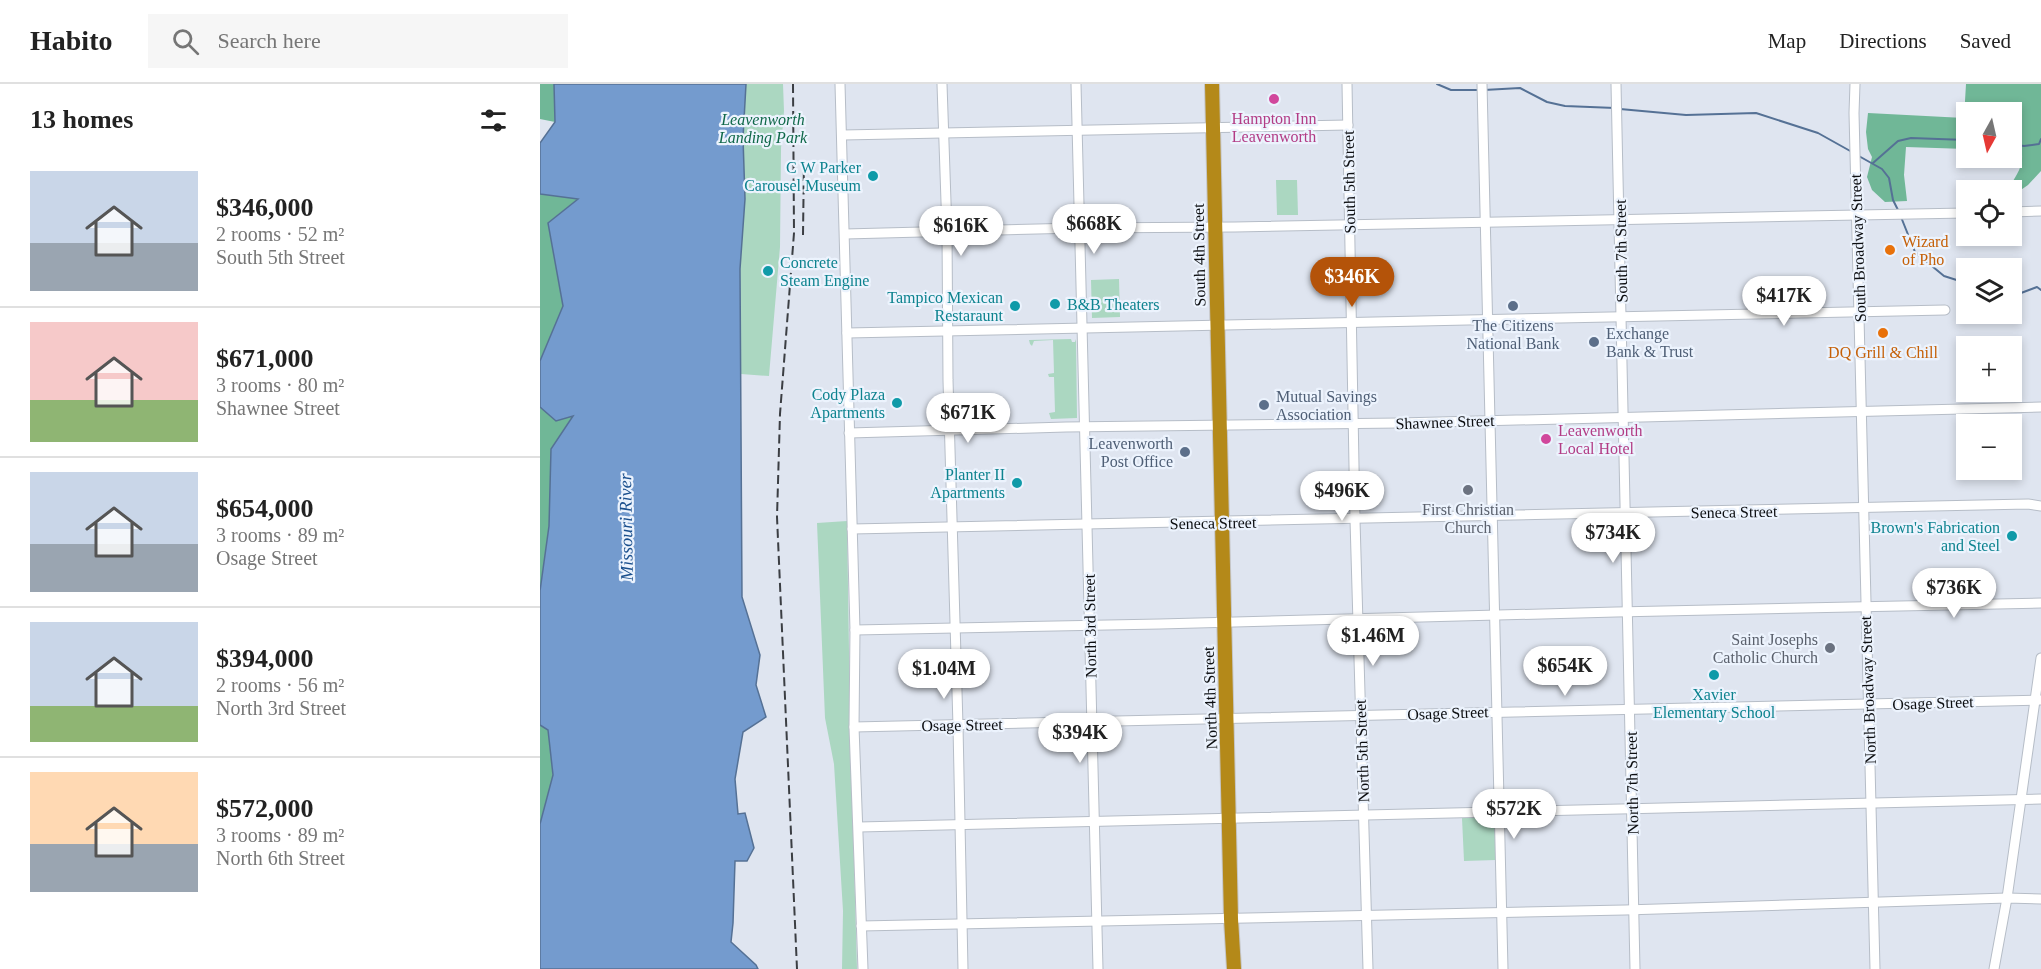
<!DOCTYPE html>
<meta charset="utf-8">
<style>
body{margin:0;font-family:"Times New Roman",serif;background:#f6f6f6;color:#222;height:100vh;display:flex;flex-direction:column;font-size:22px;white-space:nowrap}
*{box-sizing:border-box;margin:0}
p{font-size:20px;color:#767676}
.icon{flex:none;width:33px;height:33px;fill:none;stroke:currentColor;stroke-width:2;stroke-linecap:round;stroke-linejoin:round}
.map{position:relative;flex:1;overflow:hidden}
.details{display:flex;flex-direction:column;background:#fff;width:540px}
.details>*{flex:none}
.needle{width:39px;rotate:188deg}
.tools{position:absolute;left:1416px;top:18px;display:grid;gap:12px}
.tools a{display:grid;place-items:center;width:66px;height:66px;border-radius:0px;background:#fff;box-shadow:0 3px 9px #0003;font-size:30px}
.price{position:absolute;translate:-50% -51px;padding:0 14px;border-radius:21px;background:#fff;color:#222;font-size:20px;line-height:39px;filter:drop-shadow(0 2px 3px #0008)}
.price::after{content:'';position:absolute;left:50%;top:36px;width:18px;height:14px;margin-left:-9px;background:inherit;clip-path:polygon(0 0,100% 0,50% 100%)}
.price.active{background:#b45309;color:#fff}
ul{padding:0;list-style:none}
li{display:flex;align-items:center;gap:18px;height:150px;padding:0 30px}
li+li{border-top:2px solid #e0e0e0}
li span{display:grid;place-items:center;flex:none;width:168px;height:120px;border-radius:0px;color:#555}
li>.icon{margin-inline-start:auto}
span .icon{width:72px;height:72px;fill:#fffc;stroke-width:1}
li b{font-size:26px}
h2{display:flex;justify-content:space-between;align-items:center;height:72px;padding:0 30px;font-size:26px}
header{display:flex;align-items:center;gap:36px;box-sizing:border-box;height:84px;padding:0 30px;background:#fff;border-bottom:2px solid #e0e0e0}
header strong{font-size:28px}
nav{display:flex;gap:33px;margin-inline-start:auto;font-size:21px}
.search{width:420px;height:54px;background:#f6f6f6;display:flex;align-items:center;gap:15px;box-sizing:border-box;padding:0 21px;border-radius:0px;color:#767676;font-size:22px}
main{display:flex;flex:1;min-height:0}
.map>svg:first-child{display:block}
</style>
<header>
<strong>Habito</strong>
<div class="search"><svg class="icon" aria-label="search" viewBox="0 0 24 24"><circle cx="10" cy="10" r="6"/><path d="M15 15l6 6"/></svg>Search here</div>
<nav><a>Map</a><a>Directions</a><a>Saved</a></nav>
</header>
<main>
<section class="details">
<h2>13 homes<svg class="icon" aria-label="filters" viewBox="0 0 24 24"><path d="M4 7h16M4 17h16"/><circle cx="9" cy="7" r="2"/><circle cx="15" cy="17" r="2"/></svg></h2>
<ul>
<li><span style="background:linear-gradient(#c9d6e8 60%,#9aa5b1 0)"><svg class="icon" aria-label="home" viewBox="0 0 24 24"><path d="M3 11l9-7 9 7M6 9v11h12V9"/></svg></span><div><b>$346,000</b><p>2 rooms · 52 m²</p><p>South 5th Street</p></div></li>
<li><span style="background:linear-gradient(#f6c9c9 65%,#8fb573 0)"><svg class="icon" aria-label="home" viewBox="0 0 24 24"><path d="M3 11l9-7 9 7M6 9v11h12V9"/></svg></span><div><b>$671,000</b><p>3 rooms · 80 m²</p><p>Shawnee Street</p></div></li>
<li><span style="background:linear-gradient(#c9d6e8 60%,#9aa5b1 0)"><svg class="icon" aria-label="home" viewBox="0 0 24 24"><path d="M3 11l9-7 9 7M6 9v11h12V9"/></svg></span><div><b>$654,000</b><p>3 rooms · 89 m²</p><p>Osage Street</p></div></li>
<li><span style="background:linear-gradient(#c9d6e8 70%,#8fb573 0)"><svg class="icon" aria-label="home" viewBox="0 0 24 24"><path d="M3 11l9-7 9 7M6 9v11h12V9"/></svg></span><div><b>$394,000</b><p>2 rooms · 56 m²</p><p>North 3rd Street</p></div></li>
<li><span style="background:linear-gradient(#ffd9b3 60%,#9aa5b1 0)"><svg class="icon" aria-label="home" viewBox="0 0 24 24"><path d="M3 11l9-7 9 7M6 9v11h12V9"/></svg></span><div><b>$572,000</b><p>3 rooms · 89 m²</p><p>North 6th Street</p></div></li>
</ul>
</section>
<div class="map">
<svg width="1501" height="885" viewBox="0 0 1501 885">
<rect width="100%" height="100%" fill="#dfe5f0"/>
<g fill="#abd7c1">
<polygon points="206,0 243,0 244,27 241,64 240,163 229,292 201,290 200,185 205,115 203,54"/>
<polygon points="736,96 757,96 758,131 737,131"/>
<polygon points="579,195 580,233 552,234 551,196"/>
<polygon points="531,255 532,258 535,258 536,255 537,334 511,335 509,329 515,328 514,293 509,293 508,290 514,289 513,256 494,257 492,262 490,260 489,256"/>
<polygon points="307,437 310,633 317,885 302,885 303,827 294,680 285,634 277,439"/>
<polygon points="952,733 955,735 956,776 924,777 922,734"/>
</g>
<g fill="#70b797">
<polygon points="0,0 14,0 15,38 0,35"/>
<path d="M1426 0H1501V87L1488 101 1472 112V106H1468C1473 95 1483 85 1482 71L1472 68V28H1426V65L1366 63 1364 91 1367 117 1345 118 1332 106 1327 93 1332 73 1328 65 1326 48 1328 29 1424 34Z"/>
<polygon points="0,110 39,114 8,139 23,222 0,277"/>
<polygon points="0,323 16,336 34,331 9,442 0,507"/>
<polygon points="0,641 8,646 13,691 0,740"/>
</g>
<polygon fill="#749bce" stroke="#557195" stroke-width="1.5" points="14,0 206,0 203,54 205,115 200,185 202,513 220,571 216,601 226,633 203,648 195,695 198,730 205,729 214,764 207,777 195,777 193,839 191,858 216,881 218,885 0,885 0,740 13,691 8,646 0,641 0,507 9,442 11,365 33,332 16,337 0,323 0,277 23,222 8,139 38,115 0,110 0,59 15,38"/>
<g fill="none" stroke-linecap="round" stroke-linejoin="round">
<g stroke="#557195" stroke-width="2">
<polyline points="897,0 911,6 938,6"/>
<polyline points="944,6 980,4 1007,18 1025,22 1075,24"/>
<polyline points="1080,25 1146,31 1216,29 1278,49 1312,68"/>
<polyline points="1472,60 1484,62 1499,60 1501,55"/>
<polyline points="1317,71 1342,85 1349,94 1353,116 1359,128"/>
<polyline points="1333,79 1358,57 1371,54 1426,56"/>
<polyline points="1361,133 1375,168 1404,192 1426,199"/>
<polyline points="1472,209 1481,209 1497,203 1501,206"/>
</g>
<g stroke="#b6bdc7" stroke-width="11">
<g id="minor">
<polyline points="300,0 315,546 314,643 323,885"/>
<polyline points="402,0 407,147 408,296 418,642 423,885"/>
<polyline points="536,0 558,885"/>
<polyline points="807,0 815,436 828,885"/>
<polyline points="942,0 963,885"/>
<polyline points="1076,0 1095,885"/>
<polyline points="1315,0 1314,29 1335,885"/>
<polyline points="303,51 808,41"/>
<polyline points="1472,128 1501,127"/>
<polyline points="305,150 539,144 695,143 1426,129"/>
<polyline points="307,249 1405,226"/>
<polyline points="309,349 526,343 860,339 1501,323"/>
<path d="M312 445C704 438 1096 430 1488 420L1501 422"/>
<polyline points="315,546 620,540 1076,528 1501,519"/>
<polyline points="314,643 1501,616"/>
<polyline points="319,743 1501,715"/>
<polyline points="321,842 1085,826 1467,814 1501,815"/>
<polyline points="1454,885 1467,814 1501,574"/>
</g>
</g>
<g stroke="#c5c5c6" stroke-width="16">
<polyline id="highway" points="672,0 691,835 694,885"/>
</g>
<use href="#minor" stroke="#fff" stroke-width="9"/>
<use href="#highway" stroke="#b48919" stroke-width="14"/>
<g stroke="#3b3e43" stroke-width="2" stroke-dasharray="9 4.5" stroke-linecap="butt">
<polyline points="253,0 254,149 240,330 237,433 257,885"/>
<polyline points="263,151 264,76"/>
</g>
</g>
<g fill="#d1479c" stroke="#ecf3fd" stroke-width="2">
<circle cx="734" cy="15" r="6"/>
<circle cx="1006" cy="355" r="6"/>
</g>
<g fill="#0f9aa8" stroke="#ecf3fd" stroke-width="2">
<circle cx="333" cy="92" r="6"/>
<circle cx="228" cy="187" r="6"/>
<circle cx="515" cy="220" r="6"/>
<circle cx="475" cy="222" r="6"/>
<circle cx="357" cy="319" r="6"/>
<circle cx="477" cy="399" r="6"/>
<circle cx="1472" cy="452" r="6"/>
<circle cx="1174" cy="591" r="6"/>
</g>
<g fill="#e8710a" stroke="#ecf3fd" stroke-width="2">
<circle cx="1350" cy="166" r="6"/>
<circle cx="1343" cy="249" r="6"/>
</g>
<g fill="#5c6f8a" stroke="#ecf3fd" stroke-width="2">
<circle cx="973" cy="222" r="6"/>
<circle cx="1054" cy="258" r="6"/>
<circle cx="724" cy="321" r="6"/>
<circle cx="645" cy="368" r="6"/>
</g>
<g fill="#6b7280" stroke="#ecf3fd" stroke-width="2">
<circle cx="928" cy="406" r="6"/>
<circle cx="1290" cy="564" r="6"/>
</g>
<g text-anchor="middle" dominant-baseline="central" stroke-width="4.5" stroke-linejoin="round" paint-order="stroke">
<g font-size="16" fill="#b23c85" stroke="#ecf3fd">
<text x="734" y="34">Hampton Inn<tspan x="734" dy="18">Leavenworth</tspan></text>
<text x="1018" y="346" text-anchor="start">Leavenworth<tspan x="1018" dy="18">Local Hotel</tspan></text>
</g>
<g font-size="16" font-style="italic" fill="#0f6849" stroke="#ecf3fd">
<text x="223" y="35">Leavenworth<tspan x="223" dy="18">Landing Park</tspan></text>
</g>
<g font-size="16" fill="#0d838f" stroke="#ecf3fd" text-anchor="end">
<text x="321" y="83">C W Parker<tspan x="321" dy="18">Carousel Museum</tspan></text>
<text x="240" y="178" text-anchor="start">Concrete<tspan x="240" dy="18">Steam Engine</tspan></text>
<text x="463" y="213">Tampico Mexican<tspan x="463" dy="18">Restaraunt</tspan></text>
<text x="527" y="220" text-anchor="start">B&amp;B Theaters</text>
<text x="345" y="310">Cody Plaza<tspan x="345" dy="18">Apartments</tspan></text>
<text x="465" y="390">Planter II<tspan x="465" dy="18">Apartments</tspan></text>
<text x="1460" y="443">Brown's Fabrication<tspan x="1460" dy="18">and Steel</tspan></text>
<text x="1174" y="610" text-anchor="middle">Xavier<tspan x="1174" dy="18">Elementary School</tspan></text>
</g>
<g font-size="16" fill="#0c0e11" stroke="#ecf3fd">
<text transform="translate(809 98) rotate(-91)">South 5th Street</text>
<text transform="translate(1318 164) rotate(-92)">South Broadway Street</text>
<text transform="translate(1081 167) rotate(-91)">South 7th Street</text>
<text transform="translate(659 171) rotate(-91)">South 4th Street</text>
<text transform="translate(905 338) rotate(-2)">Shawnee Street</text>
<text transform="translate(1194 428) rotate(-1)">Seneca Street</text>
<text transform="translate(673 439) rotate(-1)">Seneca Street</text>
<text transform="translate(550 542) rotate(-91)">North 3rd Street</text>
<text transform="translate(1328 606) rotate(-92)">North Broadway Street</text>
<text transform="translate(670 614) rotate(-92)">North 4th Street</text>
<text transform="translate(1393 619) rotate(-2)">Osage Street</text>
<text transform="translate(908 629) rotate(-2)">Osage Street</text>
<text transform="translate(422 641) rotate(-1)">Osage Street</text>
<text transform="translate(822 667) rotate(-92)">North 5th Street</text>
<text transform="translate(1092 699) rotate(-91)">North 7th Street</text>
</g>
<g font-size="16" fill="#c56008" stroke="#ecf3fd" text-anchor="start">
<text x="1362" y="157">Wizard<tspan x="1362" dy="18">of Pho</tspan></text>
<text x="1343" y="268" text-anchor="middle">DQ Grill &amp; Chill</text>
</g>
<g font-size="16" fill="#4e5e75" stroke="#ecf3fd" text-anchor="start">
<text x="973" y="241" text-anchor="middle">The Citizens<tspan x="973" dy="18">National Bank</tspan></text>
<text x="1066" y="249">Exchange<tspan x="1066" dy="18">Bank &amp; Trust</tspan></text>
<text x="736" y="312">Mutual Savings<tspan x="736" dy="18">Association</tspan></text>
<text x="633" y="359" text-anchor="end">Leavenworth<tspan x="633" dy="18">Post Office</tspan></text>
</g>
<g font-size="16" fill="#5b616d" stroke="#ecf3fd">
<text x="928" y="425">First Christian<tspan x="928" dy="18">Church</tspan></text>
<text x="1278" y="555" text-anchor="end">Saint Josephs<tspan x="1278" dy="18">Catholic Church</tspan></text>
</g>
<g font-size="18" font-style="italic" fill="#1a4f8d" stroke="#ecf3fd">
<text transform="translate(86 443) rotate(-91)">Missouri River</text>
</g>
</g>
</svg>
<div class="tools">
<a><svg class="needle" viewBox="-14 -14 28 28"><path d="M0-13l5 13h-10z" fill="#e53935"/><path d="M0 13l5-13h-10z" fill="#767676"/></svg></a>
<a><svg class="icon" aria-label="locate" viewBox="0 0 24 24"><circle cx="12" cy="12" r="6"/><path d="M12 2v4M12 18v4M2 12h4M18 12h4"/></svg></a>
<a><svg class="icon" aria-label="layers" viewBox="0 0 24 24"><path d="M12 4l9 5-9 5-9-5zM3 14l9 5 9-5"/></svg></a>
<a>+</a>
<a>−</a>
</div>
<b class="price" style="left:554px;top:171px">$668K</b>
<b class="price" style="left:421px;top:173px">$616K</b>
<b class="price active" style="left:812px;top:224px">$346K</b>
<b class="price" style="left:1244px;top:243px">$417K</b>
<b class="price" style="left:428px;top:360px">$671K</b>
<b class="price" style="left:802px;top:438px">$496K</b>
<b class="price" style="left:1073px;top:480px">$734K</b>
<b class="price" style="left:1414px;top:535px">$736K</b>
<b class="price" style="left:833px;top:583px">$1.46M</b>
<b class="price" style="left:1025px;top:613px">$654K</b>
<b class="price" style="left:404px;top:616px">$1.04M</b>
<b class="price" style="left:540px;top:680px">$394K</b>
<b class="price" style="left:974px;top:756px">$572K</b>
</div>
</main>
